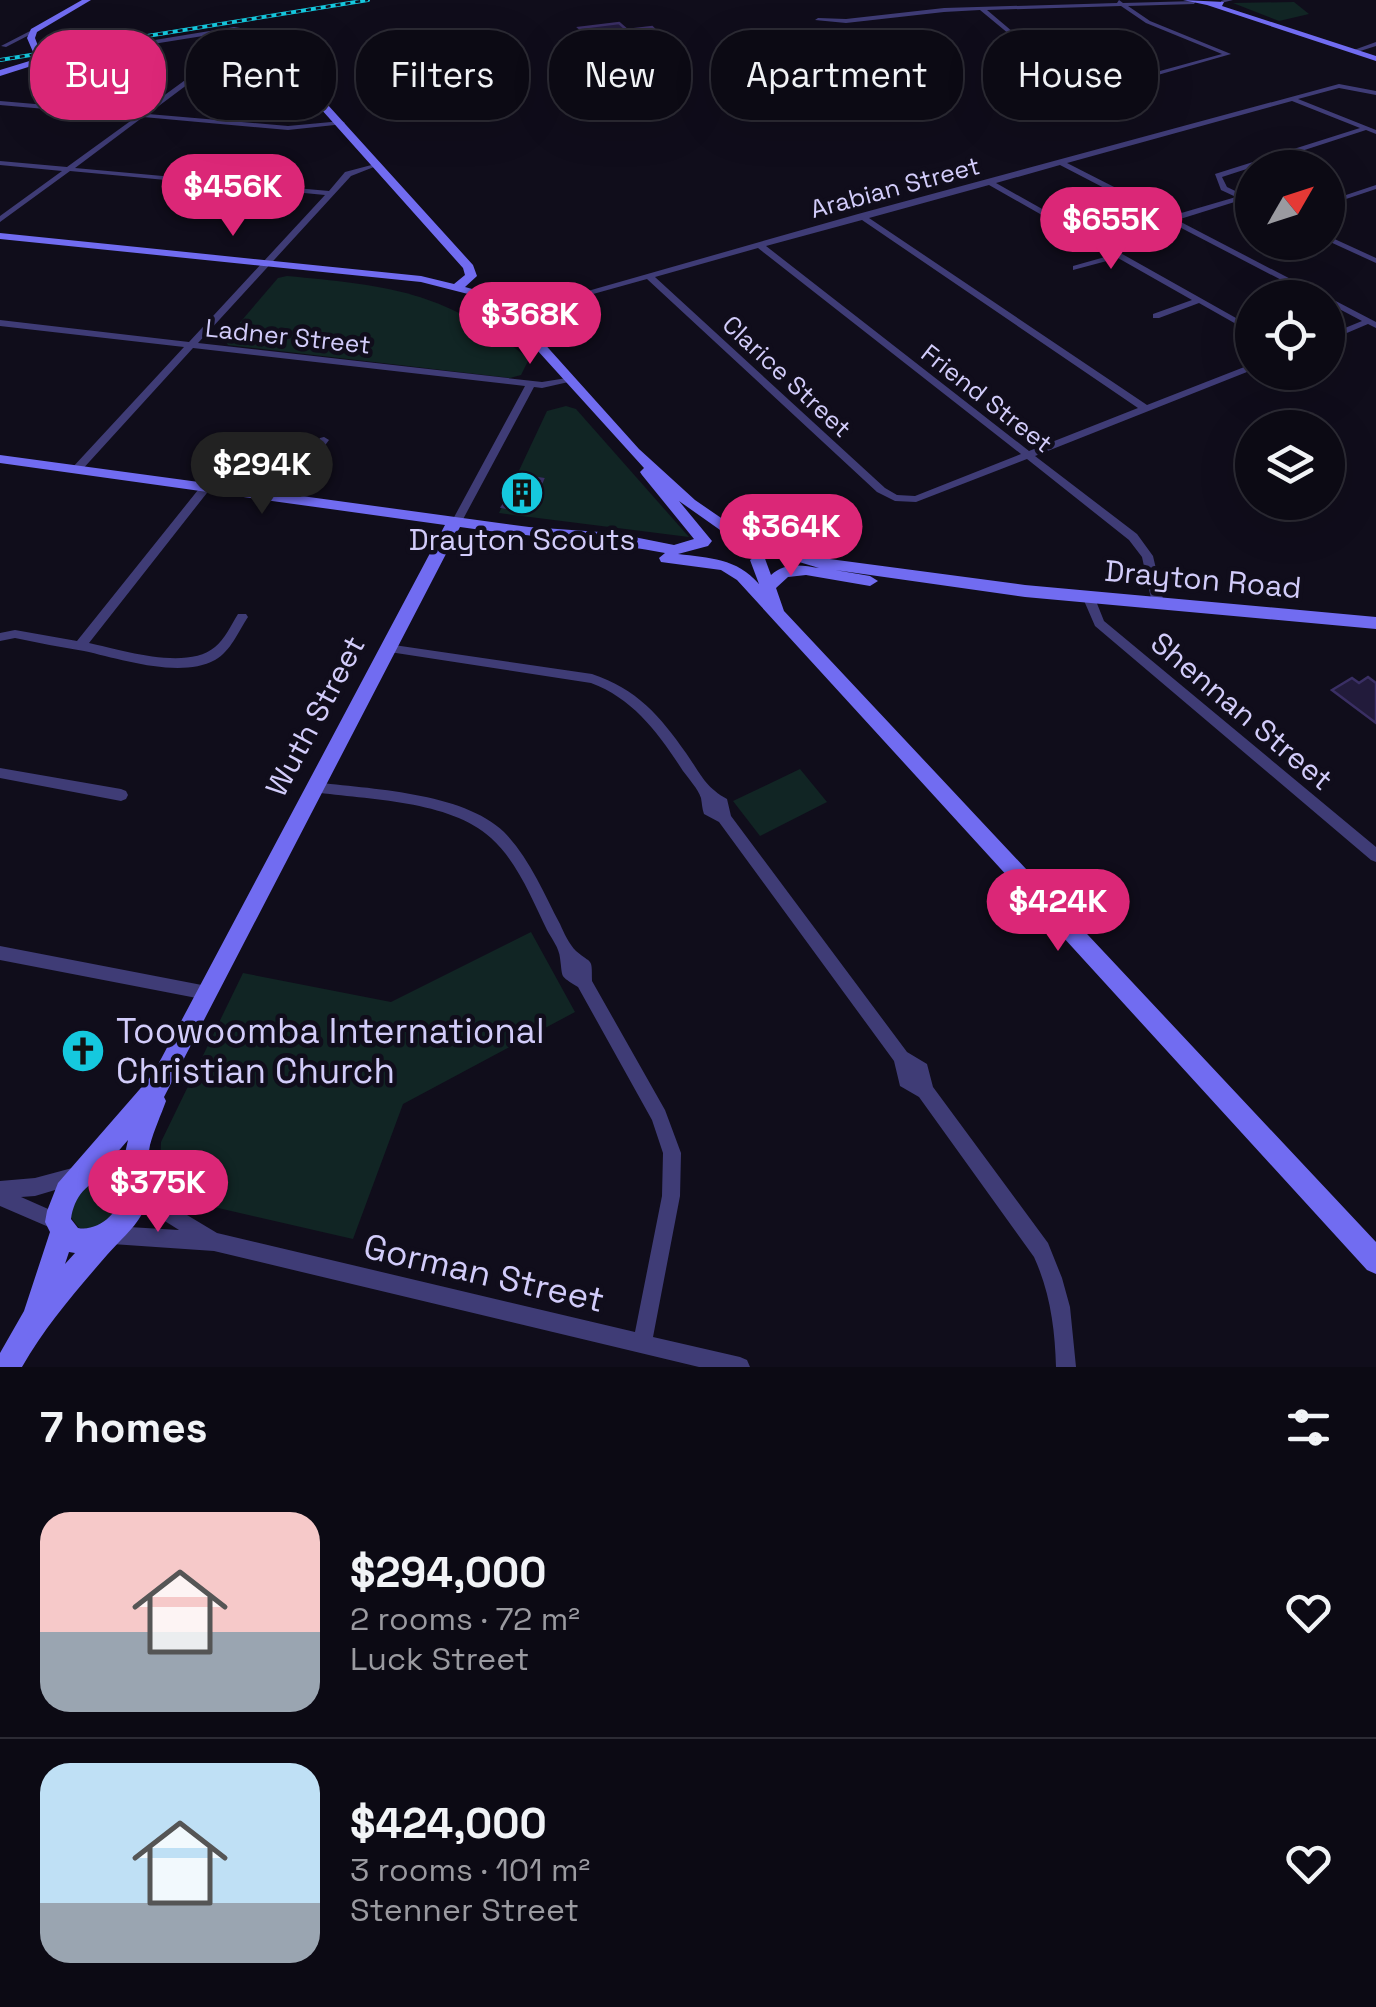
<!DOCTYPE html>
<meta charset="utf-8">
<style>
body{margin:0;font-family:"Space Grotesk",sans-serif;background:#1a1822;color:#f1f3f6;height:100vh;display:flex;flex-direction:column;font-size:38px;white-space:nowrap}
*{box-sizing:border-box;margin:0}
p{font-size:32px;color:#9a9aa0}
.icon{flex:none;width:55px;height:55px;fill:none;stroke:currentColor;stroke-width:2;stroke-linecap:round;stroke-linejoin:round}
.map{position:relative;height:1367px;overflow:hidden}
.side{display:flex;flex-direction:column;background:#0c0a14;flex:1}
.side>*{flex:none}
.hud{position:absolute;left:30px;top:30px;width:1318px;height:90px;display:flex;gap:20px}
.needle{width:65px;rotate:51deg}
.tools{position:absolute;left:1235px;top:150px;display:grid;gap:20px}
.tools a{display:grid;place-items:center;width:110px;height:110px;border-radius:50%;background:#0c0a14;box-shadow:0 10px 40px #0002,0 0 0 2px #2c2b34;font-size:50px}
.price{position:absolute;translate:-50% -85px;padding:0 22px;border-radius:35px;background:#db2777;color:#fff;font-size:32px;line-height:65px;filter:drop-shadow(0 2px 5px #0008)}
.price::after{content:'';position:absolute;left:50%;top:60px;width:30px;height:22px;margin-left:-15px;background:inherit;clip-path:polygon(0 0,100% 0,50% 100%)}
.price.active{background:#222;color:#fff}
ul{padding:0;list-style:none}
li{display:flex;align-items:center;gap:30px;height:250px;padding:0 40px}
li+li{border-top:2px solid #2c2b34}
li span{display:grid;place-items:center;flex:none;width:280px;height:200px;border-radius:30px;color:#555}
li>.icon{margin-inline-start:auto}
span .icon{width:120px;height:120px;fill:#fffc;stroke-width:1}
li b{font-size:42px}
h2{display:flex;justify-content:space-between;align-items:center;height:120px;padding:0 40px;font-size:42px}
.pill{padding:0 35px;border-radius:40px;background:#0c0a14;box-shadow:0 10px 40px #0002,0 0 0 2px #2c2b34;font-size:35px;line-height:90px}
.pill.active{background:#db2777;color:#fff}
.map>svg:first-child{display:block}
</style>
<div class="map">
<svg width="1376" height="1367" viewBox="0 0 1376 1367">
<rect width="100%" height="100%" fill="#100d1b"/>
<g fill="#112524">
<polygon points="1294,2 1309,14 1279,21 1233,3"/>
<path d="M287 276C392 286 444 291 529 359L521 375 510 378 228 345 225 340 278 278Z"/>
<polygon points="566,406 576,409 689,537 499,513 547,411"/>
<polygon points="800,769 827,802 760,836 733,801"/>
<polygon points="531,932 575,1012 403,1104 353,1239 214,1207 160,1168 161,1142 243,973 391,1002"/>
<path d="M106 1177 114 1179 122 1191C121 1215 102 1232 79 1228L70 1216C74 1197 86 1181 106 1177Z"/>
</g>
<g fill="#221b3b" stroke="#3a2f64" stroke-width="2.5">
<polygon points="619,23 627,30 652,27 663,38 638,41 647,51 590,58 572,39 589,37 579,28"/>
<polygon points="523,476 543,479 533,502 526,501 522,511 502,507"/>
<polygon points="1368,677 1376,683 1376,723 1332,690 1352,678 1359,683"/>
</g>
<g fill="none" stroke-linecap="round" stroke-linejoin="round">
<g fill="#3f3c76" fill-rule="evenodd">
<path d="M1119 0 1123 3 1196 1 1194 4 1128 6 1150 21 1231 54 1102 91 1100 88 1121 82 1009 34 980 10 944 12 846 23 815 20 818 18 846 19 944 8 1117 3ZM1121 6 1146 23 1222 54 1127 80 1013 32 987 10Z"/>
<polygon points="1224,0 1233,0 1221,3 1221,1"/>
<polygon points="234,27 259,31 148,114 288,126 342,121 345,123 344,124 288,130 143,117 75,168 329,191 345,172 379,163 379,165 351,176 198,343 542,382 573,377 573,381 542,388 534,387 461,523 457,524 452,521 525,386 193,348 80,472 76,473 71,470 72,468 184,347 0,326 0,320 189,342 325,195 70,171 0,222 0,216 62,171 0,165 0,161 67,167 136,117 0,105 0,101 140,113 251,32 234,31 41,62 39,59"/>
<polygon points="32,30 37,31 6,47 1,46"/>
<polygon points="857,36 859,39 780,57 775,62 776,68 822,96 822,98 818,98 770,69 769,62 776,55"/>
<polygon points="1376,42 1376,46 1354,53 1351,51"/>
<path d="M1339 84 1376 91V95L1339 88 1298 99 1376 130V134L1366 130 1222 177 1227 187 1252 199V204L1241 200 1177 220 1327 298H1316L1060 165 996 183 1252 327V333L1199 303 1159 318H1153V314L1192 300 1118 258 1073 270V266L1112 255 989 185 869 218 1147 405 1252 364V370L1035 456 1137 534 1153 556 1164 603 1158 607 1152 603 1142 557 1129 540 1027 459 916 502 895 501 877 492 647 279 514 316 507 314 858 214ZM1292 101 1360 128 1215 174 1221 190 1236 197 1171 216 1067 163ZM862 220 1138 408 1029 451 766 246ZM758 248 1021 454 915 496 897 495 885 488 655 277Z"/>
<polygon points="1376,185 1376,189 1328,205 1328,201"/>
<polygon points="1328,236 1376,258 1376,263 1328,241"/>
<polygon points="1328,297 1376,322 1376,328 1368,324 1328,341 1328,335 1362,321 1328,303"/>
<polygon points="324,437 329,440 285,499 277,499 277,495 320,438"/>
<path d="M206 484 210 485V489L89 643C121 650 187 671 215 647 225 639 231 625 238 614H246L248 617C238 632 231 651 215 660 180 679 121 659 84 651 61 647 38 643 15 638L0 641V633L15 630 77 641 202 485Z"/>
<polygon points="1088,592 1094,596 1104,621 1376,847 1376,862 1371,860 1095,626 1082,596"/>
<path d="M387 644 592 674C637 689 660 716 686 753 700 773 705 787 727 799L731 816 907 1052 927 1064 933 1087 1048 1243 1062 1278 1070 1307 1076 1367H1056C1055 1329 1050 1292 1034 1257L919 1097 900 1086 894 1061 719 822 704 814C702 809 702 803 701 798 698 789 689 779 683 771 659 734 634 699 591 683L383 651 381 648Z"/>
<polygon points="0,768 121,789 126,791 128,795 126,799 121,801 0,778"/>
<path d="M314 782C369 789 463 792 504 832 529 857 544 894 560 924 564 933 569 944 576 951 592 965 592 956 592 981L665 1110 681 1153 680 1196 653 1337 740 1357 747 1360 750 1367H699L214 1251 112 1244 106 1241 103 1235 106 1229 112 1226 179 1230 160 1218 130 1190 127 1184 130 1178 136 1175 142 1178 172 1206 217 1233 635 1332 662 1196 663 1153 652 1120 578 987C559 975 563 979 560 958 559 948 552 939 547 930 532 899 517 861 491 838 450 800 368 800 314 792L309 791 307 787 309 783Z"/>
<polygon points="0,946 207,986 213,988 215,993 213,998 207,1000 0,960"/>
<polygon points="76,1167 82,1170 85,1176 82,1182 35,1196 21,1197 64,1216 67,1222 64,1228 58,1231 0,1206 0,1181 35,1178"/>
</g>
<g fill="#716cf1" fill-rule="evenodd">
<polygon points="82,0 91,0 37,32 35,38 44,62 0,76 0,70 36,59 27,38 31,29"/>
<polygon points="1183,0 1224,2 1222,6 1376,56 1376,61 1207,5"/>
<path d="M253 29H259L473 265 477 276 465 287 476 290 515 311 639 449 695 500 743 533 740 537H730L679 501 712 541 708 546 678 554C709 558 737 558 759 584L750 560 758 555 764 556 771 575C785 562 802 565 819 568L750 547 747 543 755 538 822 558 1025 585 1376 617V629L1025 597 835 570 870 576 878 581 870 586 806 575 788 577 776 588 784 611 1376 1242V1274L1367 1270 737 580 721 570 661 562 659 558 665 553C597 540 528 537 460 527L164 1097 166 1101C161 1115 154 1130 150 1145 145 1168 153 1192 142 1214 133 1230 119 1241 107 1255 76 1291 46 1325 22 1367H0V1353L24 1311 50 1232 45 1222 47 1211 58 1183 153 1074 445 525 0 463V455L529 527 614 533 674 545 694 539 642 475 640 472 644 468 507 317 468 294 421 282 0 239V233L421 276 454 284 465 275 463 268 253 33ZM128 1140 124 1158 115 1155ZM108 1176 120 1181C130 1204 101 1233 78 1228L71 1219C74 1197 87 1182 108 1176ZM69 1252 75 1253 65 1264Z"/>
</g>
<g stroke="#15c8de" stroke-width="4">
<polyline id="rail" points="0,60 368,0"/>
</g>
<use href="#rail" stroke="#100d1b" stroke-width="2.5" stroke-dasharray="5" stroke-linecap="butt"/>
</g>
<defs>
<g id="building-disc" transform="scale(2.25)"><circle r="9.5" fill="#15c8de" stroke="#100d1b"/><path d="M-4-6H4V6H1V3H-1V6H-4ZM-2.5-4.3h1.7v1.8h-1.7ZM.8-4.3h1.7v1.8H.8ZM-2.5-1h1.7V.8h-1.7ZM.8-1h1.7V.8H.8Z" fill="#111"/></g>
<g id="church-disc" transform="scale(2.25)"><circle r="9.5" fill="#15c8de" stroke="#100d1b"/><path d="M-1.2-6h2.4v3.5h3.3v2.4h-3.3V6h-2.4V-.1h-3.3v-2.4h3.3Z" fill="#111"/></g>
</defs>
<g fill-rule="evenodd">
<use href="#building-disc" x="522" y="493"/>
<use href="#church-disc" x="83" y="1051"/>
</g>
<g text-anchor="middle" dominant-baseline="central" stroke-width="9" stroke-linejoin="round" paint-order="stroke">
<g font-size="25" fill="#d2ccfa" stroke="#100d1b">
<text transform="translate(895 187) rotate(-15)">Arabian Street</text>
<text transform="translate(288 336) rotate(6)">Ladner Street</text>
<text transform="translate(787 376) rotate(43)">Clarice Street</text>
<text transform="translate(987 398) rotate(38)">Friend Street</text>
</g>
<g font-size="30" fill="#d2ccfa" stroke="#100d1b">
<text x="522" y="539">Drayton Scouts</text>
</g>
<g font-size="30" fill="#d2ccfa" stroke="#100d1b">
<text transform="translate(1203 579) rotate(5)">Drayton Road</text>
<text transform="translate(1242 711) rotate(40)">Shennan Street</text>
<text transform="translate(315 716) rotate(-62)">Wuth Street</text>
</g>
<g font-size="35" fill="#d2ccfa" stroke="#100d1b" text-anchor="start">
<text x="116" y="1031">Toowoomba International<tspan x="116" dy="40">Christian Church</tspan></text>
</g>
<g font-size="35" fill="#d2ccfa" stroke="#100d1b">
<text transform="translate(484 1273) rotate(13)">Gorman Street</text>
</g>
</g>
</svg>
<div class="tools">
<a><svg class="needle" viewBox="-14 -14 28 28"><path d="M0-13l5 13h-10z" fill="#e53935"/><path d="M0 13l5-13h-10z" fill="#9a9aa0"/></svg></a>
<a><svg class="icon" aria-label="locate" viewBox="0 0 24 24"><circle cx="12" cy="12" r="6"/><path d="M12 2v4M12 18v4M2 12h4M18 12h4"/></svg></a>
<a><svg class="icon" aria-label="layers" viewBox="0 0 24 24"><path d="M12 4l9 5-9 5-9-5zM3 14l9 5 9-5"/></svg></a>
</div>
<b class="price" style="left:233px;top:239px">$456K</b>
<b class="price" style="left:1111px;top:272px">$655K</b>
<b class="price" style="left:530px;top:367px">$368K</b>
<b class="price active" style="left:262px;top:517px">$294K</b>
<b class="price" style="left:791px;top:579px">$364K</b>
<b class="price" style="left:1058px;top:954px">$424K</b>
<b class="price" style="left:158px;top:1235px">$375K</b>
<div class="hud">
<a class="pill active">Buy</a>
<a class="pill">Rent</a>
<a class="pill">Filters</a>
<a class="pill">New</a>
<a class="pill">Apartment</a>
<a class="pill">House</a>
</div>
</div>
<section class="side">
<h2>7 homes<svg class="icon" aria-label="filters" viewBox="0 0 24 24"><path d="M4 7h16M4 17h16"/><circle cx="9" cy="7" r="2"/><circle cx="15" cy="17" r="2"/></svg></h2>
<ul>
<li><span style="background:linear-gradient(#f6c9c9 60%,#9aa5b1 0)"><svg class="icon" aria-label="home" viewBox="0 0 24 24"><path d="M3 11l9-7 9 7M6 9v11h12V9"/></svg></span><div><b>$294,000</b><p>2 rooms · 72 m²</p><p>Luck Street</p></div><svg class="icon" aria-label="heart" viewBox="0 0 24 24"><path d="M12 20l-8-8c-3-5 5-10 8-4 3-6 11-1 8 4z"/></svg></li>
<li><span style="background:linear-gradient(#bfe0f5 70%,#9aa5b1 0)"><svg class="icon" aria-label="home" viewBox="0 0 24 24"><path d="M3 11l9-7 9 7M6 9v11h12V9"/></svg></span><div><b>$424,000</b><p>3 rooms · 101 m²</p><p>Stenner Street</p></div><svg class="icon" aria-label="heart" viewBox="0 0 24 24"><path d="M12 20l-8-8c-3-5 5-10 8-4 3-6 11-1 8 4z"/></svg></li>
</ul>
</section>
